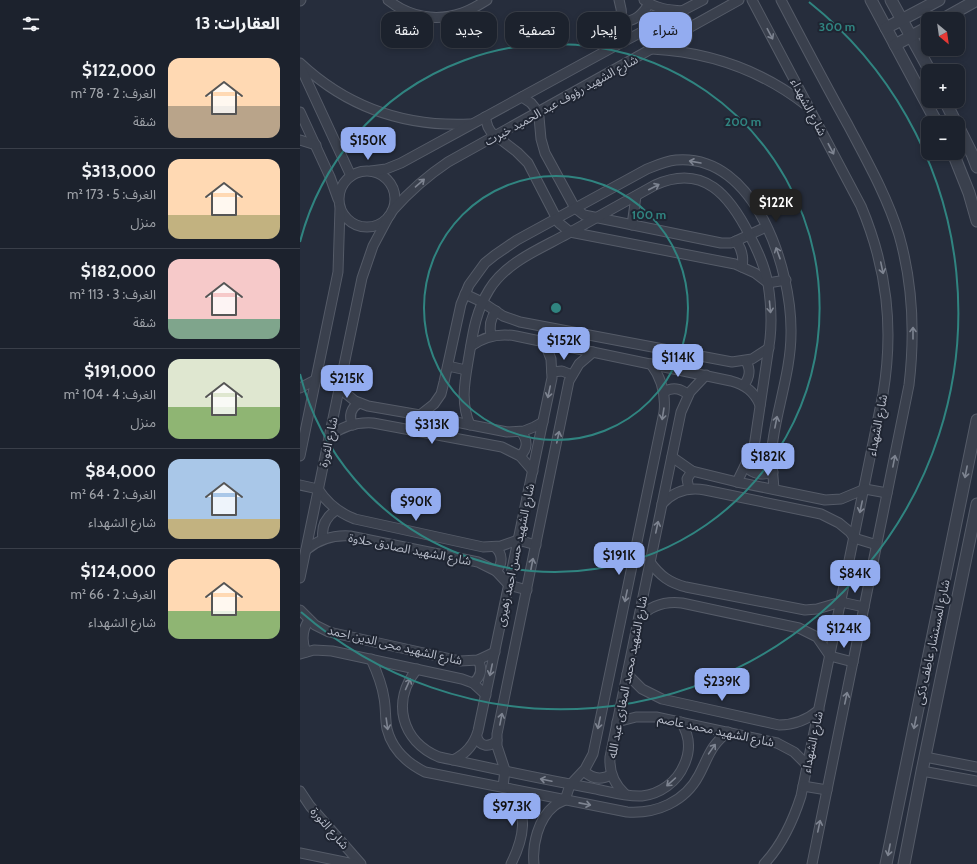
<!DOCTYPE html>
<html lang="ar">
<meta charset="utf-8">
<style>
body{margin:0;font-family:Cabin,"Noto Sans Arabic",sans-serif;background:#292f39;color:#f1f3f6;direction:rtl;height:100vh;display:flex;flex-direction:column;font-size:15px;white-space:nowrap}
*{box-sizing:border-box;margin:0}
p{font-size:13px;color:#a0a4aa}
.icon{flex:none;width:22px;height:22px;fill:none;stroke:currentColor;stroke-width:2;stroke-linecap:round;stroke-linejoin:round}
.map{position:relative;flex:1;overflow:hidden;direction:ltr}
.side{display:flex;flex-direction:column;background:#1c222d;width:300px}
.side>*{flex:none}
.top-card{position:absolute;left:12px;top:12px;width:380px;height:36px;direction:rtl;display:flex;gap:8px}
.needle{width:26px;rotate:151deg}
.tools{position:absolute;left:621px;top:12px;display:grid;gap:8px}
.tools a{display:grid;place-items:center;width:44px;height:44px;border-radius:8px;background:#1c222d;box-shadow:0 2px 6px #0003,0 0 0 1px #3a3f49;font-size:20px}
.price{position:absolute;translate:-50% -34px;padding:0 9px;border-radius:8px;background:#93acf0;color:#111;font-size:13px;line-height:26px;filter:drop-shadow(0 1px 2px #0008)}
.price::after{content:'';position:absolute;left:50%;top:24px;width:12px;height:9px;margin-left:-6px;background:inherit;clip-path:polygon(0 0,100% 0,50% 100%)}
.price.active{background:#222;color:#fff}
ul{padding:0;list-style:none}
li{display:flex;align-items:center;gap:12px;height:100px;padding:0 20px}
li+li{border-top:1px solid #3a3f49}
li span{display:grid;place-items:center;flex:none;width:112px;height:80px;border-radius:12px;color:#555}
li>.icon{margin-inline-start:auto}
span .icon{width:48px;height:48px;fill:#fffc;stroke-width:1}
li b{font-size:17px}
h2{display:flex;justify-content:space-between;align-items:center;height:48px;padding:0 20px;font-size:17px}
.chip{padding:0 14px;border-radius:12px;background:#1c222d;box-shadow:0 2px 6px #0003,0 0 0 1px #3a3f49;font-size:14px;line-height:36px}
.chip.active{background:#93acf0;color:#111}
main{display:flex;flex:1;min-height:0}
.map>svg:first-child{display:block}
</style>
<main>
<div class="map">
<svg width="677" height="864" viewBox="0 0 677 864">
<rect width="100%" height="100%" fill="#262d3c"/>
<g fill="none" stroke-linecap="round" stroke-linejoin="round">
<g stroke="#555b68" stroke-width="11">
<g id="minor">
<path d="M88 0C109 17 136 22 162 13 171 10 179 5 187 0"/>
<path d="M344 0C356 9 369 10 383 11"/>
<path d="M452 0 561 206C587 268 594 328 583 394L501 796C493 821 482 845 464 864"/>
<path d="M481 0C503 42 525 84 548 125 567 161 587 196 599 235 613 284 615 334 609 385L512 864"/>
<polyline points="0,1 1,0"/>
<path d="M322 22C335 21 343 15 349 3"/>
<path d="M315 46C322 31 324 16 319 0"/>
<path d="M352 49C409 52 461 70 506 105"/>
<path d="M0 63C48 108 105 127 170 124"/>
<polyline points="0,66 51,176"/>
<polyline points="222,97 231,103 235,108 239,117 241,139 245,153 275,208 284,215 421,243 431,243 436,241 466,227"/>
<polyline points="0,112 30,177 38,199"/>
<polyline points="185,117 188,127 191,132 217,152 228,163 259,223 270,232 435,264 455,273 468,283 486,280"/>
<polyline points="0,140 16,145"/>
<circle cx="67" cy="199" r="28"/>
<polyline points="71,171 86,169 101,163 315,46 403,0"/>
<path d="M92 211C109 192 127 176 148 162L439 0"/>
<polyline points="332,225 336,196"/>
<path d="M436 241C442 249 444 257 442 267"/>
<polyline points="165,294 182,302 203,316 220,322 432,362 452,359 469,348"/>
<path d="M191 336C189 327 190 319 196 311"/>
<path d="M171 346C185 336 199 333 216 336L431 381C445 385 454 391 460 405"/>
<polyline points="148,366 166,370"/>
<polyline points="252,372 262,371 272,375"/>
<path d="M444 385C450 377 451 370 446 361"/>
<polyline points="0,388 15,380"/>
<polyline points="39,388 55,401 68,406 120,415 207,432 224,431 234,427 243,422"/>
<path d="M364 392C372 387 381 388 388 395"/>
<path d="M120 415 134 404 141 394 144 382 161 304 169 285 185 263 195 255 217 240 347 169C357 165 366 161 376 160 456 153 492 271 491 333 491 369 478 405 473 440 470 456 473 473 474 489"/>
<path d="M53 425C48 416 51 408 59 403"/>
<path d="M170 425C160 402 165 380 169 356 173 332 176 311 189 290 206 262 240 249 267 234 297 217 326 201 355 185 404 163 430 196 450 236 458 251 465 267 468 284 471 303 472 321 470 339L454 447 437 482"/>
<path d="M29 437C42 426 56 422 73 423L202 447 220 456 233 471"/>
<polyline points="0,456 38,272 40,208"/>
<path d="M220 456C228 449 228 440 221 432"/>
<polyline points="372,457 392,471 437,482 525,500 541,499 565,489 587,493"/>
<path d="M445 466C453 474 463 476 473 472"/>
<path d="M0 485 18 489C27 503 39 513 55 519L183 547 201 546 218 540 236 545"/>
<polyline points="389,489 387,479 392,471"/>
<path d="M362 504C374 491 388 487 405 490L521 514 539 523 550 532 554 538 577 545"/>
<path d="M23 539C21 527 26 517 36 510"/>
<path d="M195 547C203 554 203 564 196 571"/>
<path d="M6 550C19 539 33 535 50 536L178 562 196 571 209 585 227 590"/>
<path d="M350 562C360 576 370 583 386 587L505 610 517 609 541 602 564 607"/>
<polyline points="0,578 62,278 73,246 89,216"/>
<polyline points="0,610 15,625 29,632 160,661 178,660 195,652"/>
<path d="M339 618C351 605 365 601 382 603L499 628 517 637 530 656 553 662"/>
<path d="M6 652C1 640 2 630 9 620"/>
<polyline points="0,654 14,650 32,651 162,679 173,683 186,695"/>
<path d="M71 659C77 672 82 684 84 698 86 708 85 719 87 729 92 749 107 763 125 772L327 812C356 814 385 802 399 775 409 756 410 746 428 732"/>
<path d="M117 669C91 701 101 741 139 757 190 768 240 779 291 788 307 791 325 797 342 796 360 794 377 782 384 765 391 750 390 736 381 722"/>
<path d="M327 674 342 689 362 699 479 725C494 725 507 720 519 710"/>
<path d="M173 683C181 677 183 669 178 660"/>
<polyline points="317,722 336,717 356,717 477,743 494,752 507,765"/>
<path d="M177 737C180 747 190 748 197 740"/>
<polyline points="625,757 677,767"/>
<path d="M153 760C166 754 174 745 178 731L252 378 251 359 244 341"/>
<path d="M284 771C292 779 301 780 311 775"/>
<polyline points="622,771 677,781"/>
<polyline points="503,786 527,790"/>
<polyline points="203,787 205,770 197,746 197,734 269,381 279,364 293,352"/>
<path d="M210 789C229 813 224 838 211 864"/>
<polyline points="0,791 10,806 61,864"/>
<path d="M325 794C314 784 309 772 310 757L381 412 390 392 406 375"/>
<polyline points="0,853 54,864"/>
<path d="M234 864C232 845 238 819 254 806 257 803 261 802 265 800L270 785 285 769 293 754 364 412C366 394 362 379 351 364"/>
</g>
</g>
<g stroke="#555b68" stroke-width="13">
<g id="tertiary">
<polyline points="571,0 637,123"/>
<polyline points="591,0 630,71"/>
<polyline points="643,19 677,0"/>
<polyline points="586,28 639,0"/>
<polyline points="595,45 628,27"/>
<polyline points="645,101 656,123"/>
<polyline points="658,126 672,154 677,167"/>
<polyline points="653,153 669,193 677,221"/>
<polyline points="586,864 677,420"/>
<polyline points="604,864 622,771 677,504"/>
</g>
</g>
<use href="#minor" stroke="#3a404d" stroke-width="9"/>
<use href="#tertiary" stroke="#3a404d" stroke-width="11"/>
</g>
<defs><path id="oneway-shaft" d="M-6 0H5M1.5-3L5.5 0L1.5 3" fill="none" stroke-width="1.6" stroke-linecap="round" stroke-linejoin="round"/></defs>
<g stroke="#7e8491">
<use href="#oneway-shaft" transform="translate(470 34) rotate(62)"/>
<use href="#oneway-shaft" transform="translate(531 149) rotate(62)"/>
<use href="#oneway-shaft" transform="translate(395 162) rotate(-170)"/>
<use href="#oneway-shaft" transform="translate(120 183) rotate(-41)"/>
<use href="#oneway-shaft" transform="translate(354 187) rotate(-27)"/>
<use href="#oneway-shaft" transform="translate(478 253) rotate(-110)"/>
<use href="#oneway-shaft" transform="translate(582 268) rotate(78)"/>
<use href="#oneway-shaft" transform="translate(470 307) rotate(85)"/>
<use href="#oneway-shaft" transform="translate(613 333) rotate(-90)"/>
<use href="#oneway-shaft" transform="translate(249 392) rotate(102)"/>
<use href="#oneway-shaft" transform="translate(363 414) rotate(99)"/>
<use href="#oneway-shaft" transform="translate(476 422) rotate(-79)"/>
<use href="#oneway-shaft" transform="translate(258 437) rotate(-78)"/>
<use href="#oneway-shaft" transform="translate(594 461) rotate(-79)"/>
<use href="#oneway-shaft" transform="translate(666 472) rotate(101)"/>
<use href="#oneway-shaft" transform="translate(561 507) rotate(102)"/>
<use href="#oneway-shaft" transform="translate(357 527) rotate(-78)"/>
<use href="#oneway-shaft" transform="translate(232 564) rotate(-79)"/>
<use href="#oneway-shaft" transform="translate(326 596) rotate(102)"/>
<use href="#oneway-shaft" transform="translate(191 670) rotate(102)"/>
<use href="#oneway-shaft" transform="translate(108 684) rotate(-66)"/>
<use href="#oneway-shaft" transform="translate(546 698) rotate(-78)"/>
<use href="#oneway-shaft" transform="translate(201 719) rotate(-79)"/>
<use href="#oneway-shaft" transform="translate(299 723) rotate(102)"/>
<use href="#oneway-shaft" transform="translate(615 723) rotate(102)"/>
<use href="#oneway-shaft" transform="translate(87 724) rotate(82)"/>
<use href="#oneway-shaft" transform="translate(412 749) rotate(-55)"/>
<use href="#oneway-shaft" transform="translate(246 780) rotate(-168)"/>
<use href="#oneway-shaft" transform="translate(371 782) rotate(138)"/>
<use href="#oneway-shaft" transform="translate(285 804) rotate(11)"/>
<use href="#oneway-shaft" transform="translate(519 826) rotate(-78)"/>
<use href="#oneway-shaft" transform="translate(589 850) rotate(101)"/>
</g>
<g fill="none" stroke="#308480" stroke-width="2">
<circle cx="256" cy="308" r="132"/>
<path d="M0 242A264 264 0 1 1 0 374"/>
<path d="M509 2A397 397 0 1 1 1 612"/>
</g>
<g text-anchor="middle" dominant-baseline="central" stroke-width="4" stroke-linejoin="round" paint-order="stroke">
<g font-size="12" fill="#b6bbc8" stroke="#1f2532">
<text transform="translate(261 100) rotate(-29)">شارع الشهيد رؤوف عبد الحميد خيرت</text>
<text transform="translate(509 107) rotate(62)">شارع الشهداء</text>
<text transform="translate(577 425) rotate(-79)">شارع الشهداء</text>
<text transform="translate(28 442) rotate(-78)">شارع الثورة</text>
<text transform="translate(110 549) rotate(11)">شارع الشهيد الصادق حلاوة</text>
<text transform="translate(215 555) rotate(-78)">شارع الشهيد حسن احمد زهيرى</text>
<text transform="translate(632 642) rotate(-78)">شارع المستشار عاطف ذكى</text>
<text transform="translate(95 645) rotate(13)">شارع الشهيد محى الدين احمد</text>
<text transform="translate(327 677) rotate(-79)">شارع الشهيد محمد المغازى عبد الله</text>
<text transform="translate(416 730) rotate(12)">شارع الشهيد محمد عاصم</text>
<text transform="translate(512 742) rotate(-78)">شارع الشهداء</text>
<text transform="translate(30 828) rotate(49)">شارع الثورة</text>
</g>
</g>
<circle cx="256" cy="308" r="6" fill="#308480" stroke="#1f2532" stroke-width="2"/>
<g font-size="12" text-anchor="middle" font-weight="bold" fill="#308480" stroke="#1f2532" stroke-width="4" stroke-linejoin="round" paint-order="stroke">
<text x="537" y="31">300 m</text>
<text x="443" y="126">200 m</text>
<text x="349" y="219">100 m</text>
</g>
</svg>
<div class="tools">
<a><svg class="needle" viewBox="-14 -14 28 28"><path d="M0-13l5 13h-10z" fill="#e53935"/><path d="M0 13l5-13h-10z" fill="#a0a4aa"/></svg></a>
<a>+</a>
<a>−</a>
</div>
<b class="price" style="left:68px;top:161px">$150K</b>
<b class="price active" style="left:476px;top:223px">$122K</b>
<b class="price" style="left:264px;top:361px">$152K</b>
<b class="price" style="left:378px;top:378px">$114K</b>
<b class="price" style="left:47px;top:399px">$215K</b>
<b class="price" style="left:132px;top:445px">$313K</b>
<b class="price" style="left:468px;top:477px">$182K</b>
<b class="price" style="left:116px;top:522px">$90K</b>
<b class="price" style="left:319px;top:576px">$191K</b>
<b class="price" style="left:555px;top:594px">$84K</b>
<b class="price" style="left:544px;top:649px">$124K</b>
<b class="price" style="left:422px;top:702px">$239K</b>
<b class="price" style="left:212px;top:827px">$97.3K</b>
<div class="top-card">
<a class="chip active">شراء</a>
<a class="chip">إيجار</a>
<a class="chip">تصفية</a>
<a class="chip">جديد</a>
<a class="chip">شقة</a>
</div>
</div>
<section class="side">
<h2>العقارات: 13<svg class="icon" aria-label="filters" viewBox="0 0 24 24"><path d="M4 7h16M4 17h16"/><circle cx="9" cy="7" r="2"/><circle cx="15" cy="17" r="2"/></svg></h2>
<ul>
<li><span style="background:linear-gradient(#ffd9b3 60%,#b9a48a 0)"><svg class="icon" aria-label="home" viewBox="0 0 24 24"><path d="M3 11l9-7 9 7M6 9v11h12V9"/></svg></span><div><b>$122,000</b><p>الغرف: 2 · 78 m²</p><p>شقة</p></div></li>
<li><span style="background:linear-gradient(#ffd9b3 70%,#c2b280 0)"><svg class="icon" aria-label="home" viewBox="0 0 24 24"><path d="M3 11l9-7 9 7M6 9v11h12V9"/></svg></span><div><b>$313,000</b><p>الغرف: 5 · 173 m²</p><p>منزل</p></div></li>
<li><span style="background:linear-gradient(#f6c9c9 75%,#7fa58c 0)"><svg class="icon" aria-label="home" viewBox="0 0 24 24"><path d="M3 11l9-7 9 7M6 9v11h12V9"/></svg></span><div><b>$182,000</b><p>الغرف: 3 · 113 m²</p><p>شقة</p></div></li>
<li><span style="background:linear-gradient(#dfe7d0 60%,#8fb573 0)"><svg class="icon" aria-label="home" viewBox="0 0 24 24"><path d="M3 11l9-7 9 7M6 9v11h12V9"/></svg></span><div><b>$191,000</b><p>الغرف: 4 · 104 m²</p><p>منزل</p></div></li>
<li><span style="background:linear-gradient(#a9c7e8 75%,#c2b280 0)"><svg class="icon" aria-label="home" viewBox="0 0 24 24"><path d="M3 11l9-7 9 7M6 9v11h12V9"/></svg></span><div><b>$84,000</b><p>الغرف: 2 · 64 m²</p><p>شارع الشهداء</p></div></li>
<li><span style="background:linear-gradient(#ffd9b3 65%,#8fb573 0)"><svg class="icon" aria-label="home" viewBox="0 0 24 24"><path d="M3 11l9-7 9 7M6 9v11h12V9"/></svg></span><div><b>$124,000</b><p>الغرف: 2 · 66 m²</p><p>شارع الشهداء</p></div></li>
</ul>
</section>
</main>
